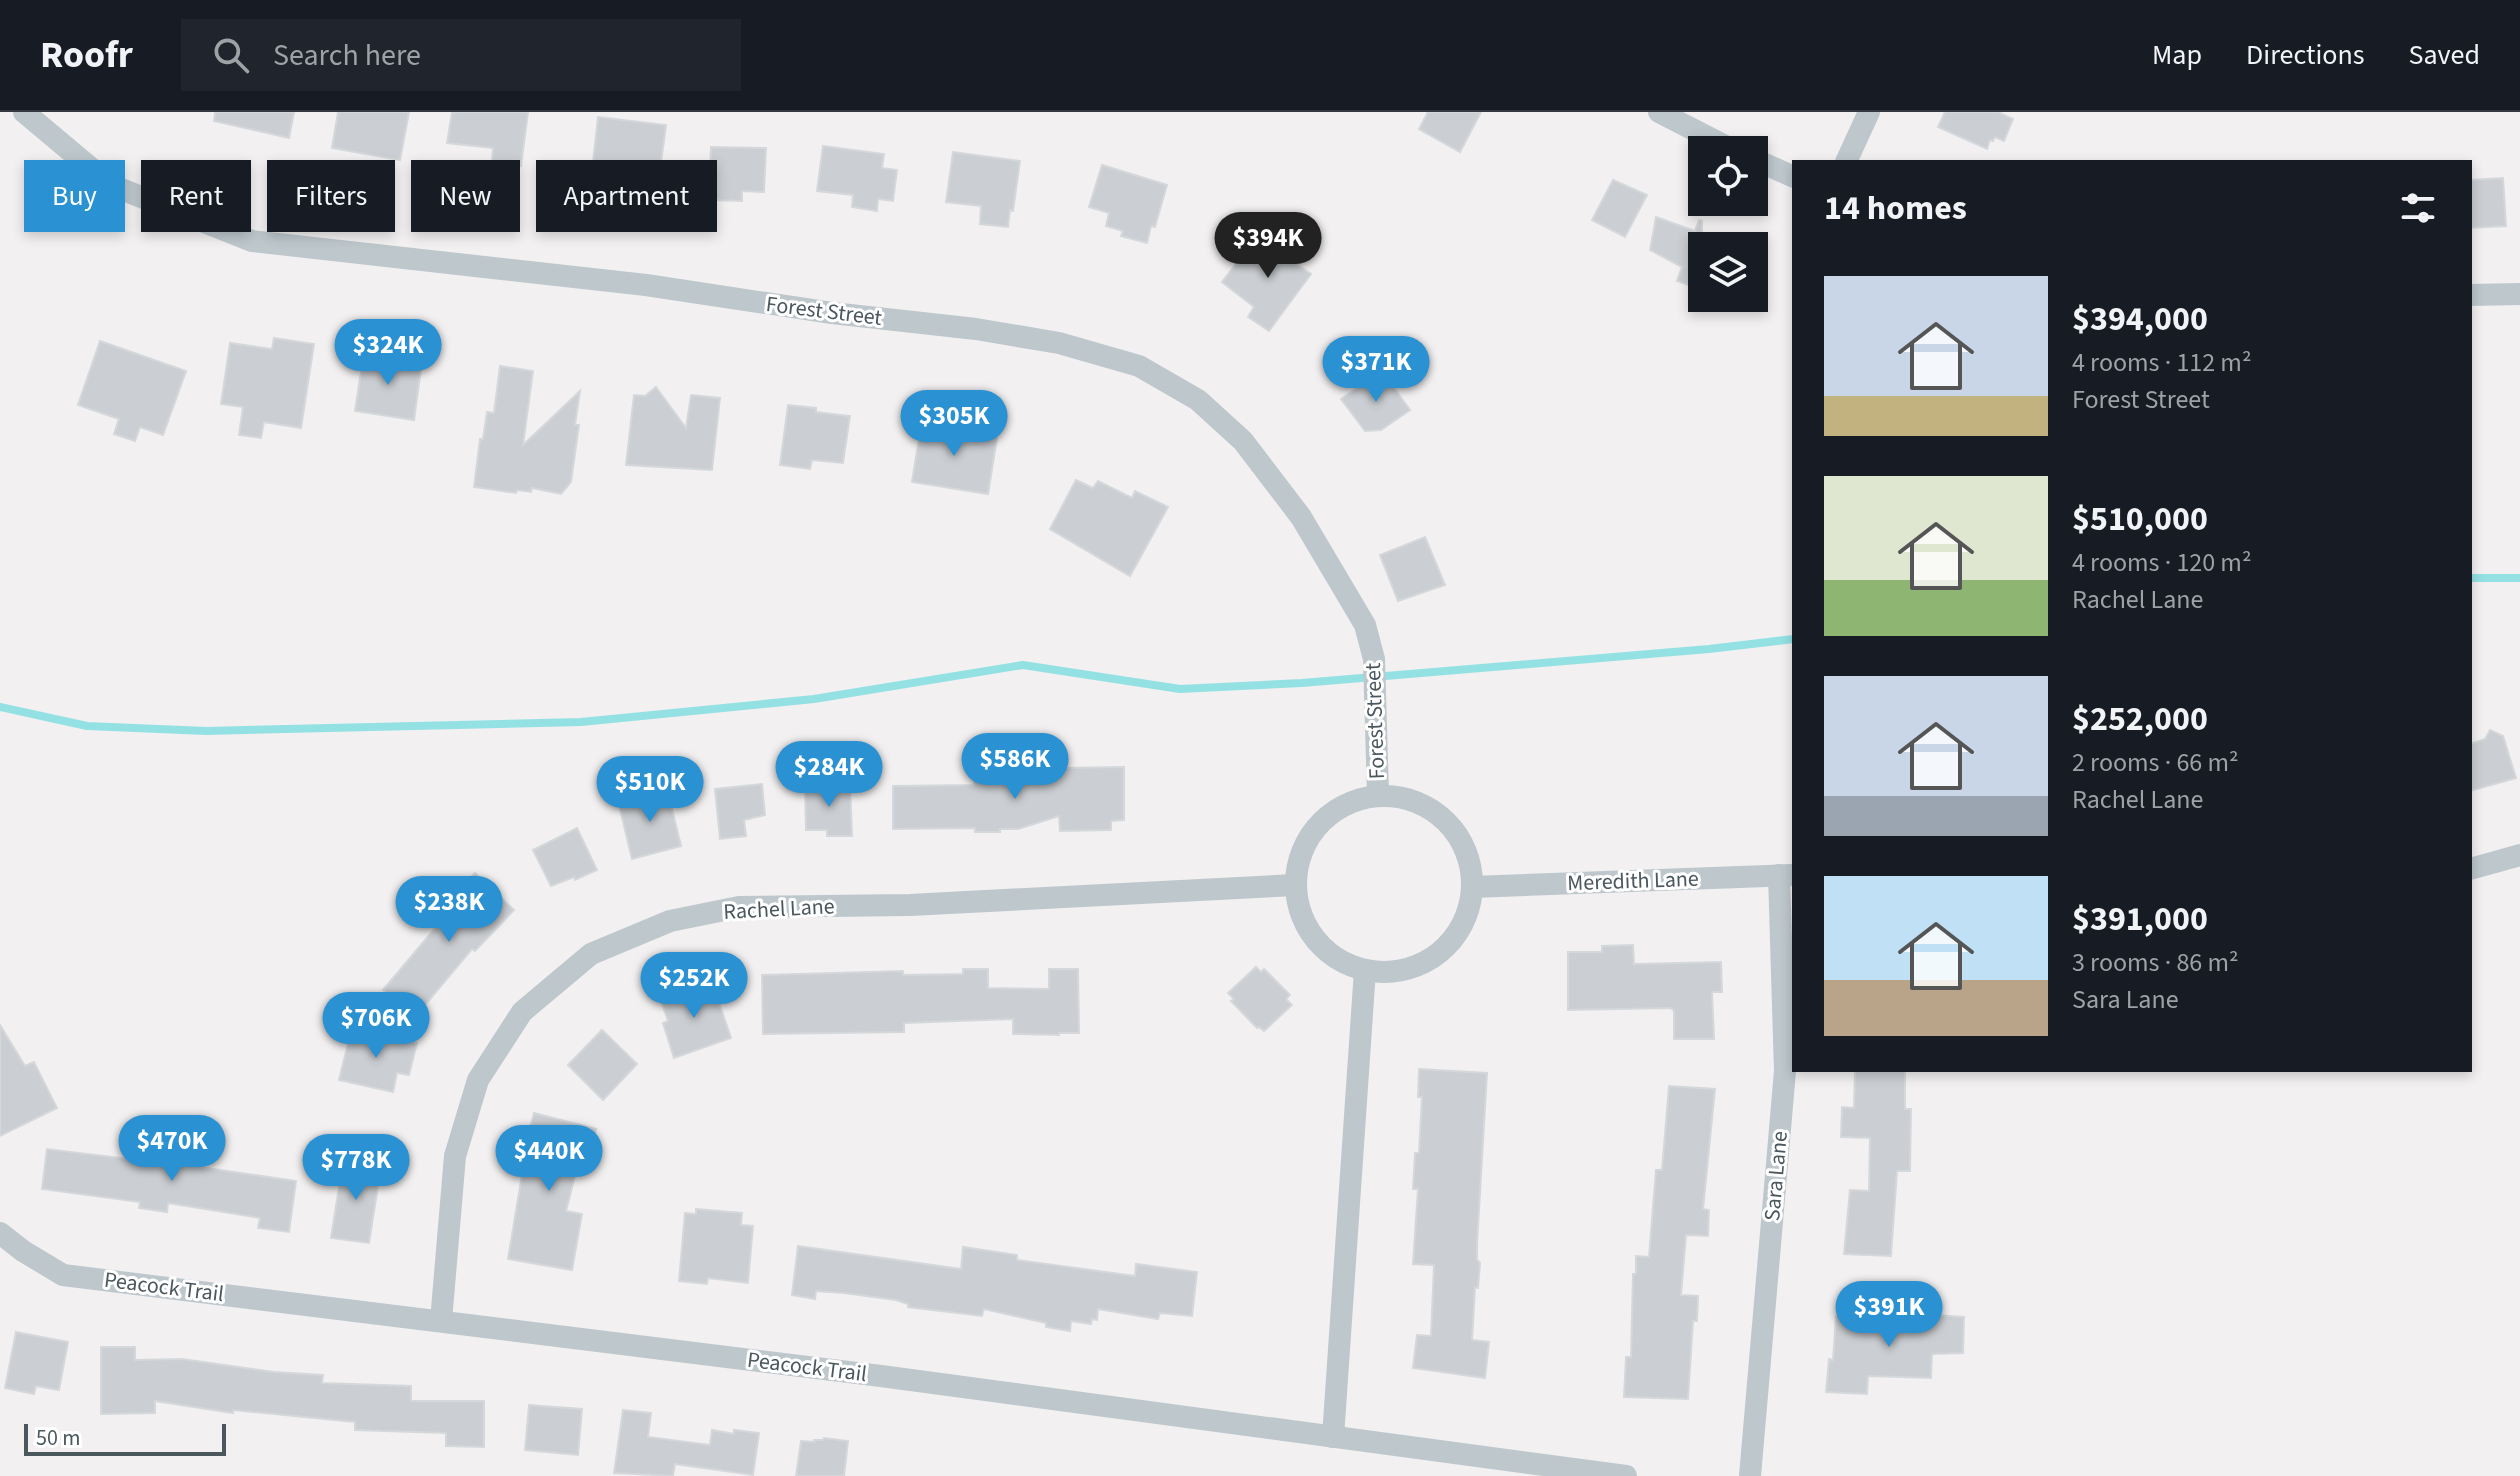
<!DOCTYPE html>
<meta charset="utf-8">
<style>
body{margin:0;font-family:"Source Sans 3",sans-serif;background:#20242c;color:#f1f3f6;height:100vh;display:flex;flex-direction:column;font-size:30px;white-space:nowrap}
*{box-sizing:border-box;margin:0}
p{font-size:26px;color:#9ea1a6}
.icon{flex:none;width:44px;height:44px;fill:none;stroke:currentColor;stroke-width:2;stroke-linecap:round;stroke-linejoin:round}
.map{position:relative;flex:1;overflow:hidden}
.drawer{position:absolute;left:1792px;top:48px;width:680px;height:912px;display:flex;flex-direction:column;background:#171b24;border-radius:0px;box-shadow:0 4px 12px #0003}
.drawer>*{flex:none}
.hud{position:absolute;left:24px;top:48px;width:760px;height:72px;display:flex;gap:16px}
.controls{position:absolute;left:1688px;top:24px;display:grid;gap:16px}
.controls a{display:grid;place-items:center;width:80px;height:80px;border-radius:0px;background:#171b24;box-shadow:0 4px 12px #0003;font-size:40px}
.scale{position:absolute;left:24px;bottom:20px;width:202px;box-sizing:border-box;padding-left:8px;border:4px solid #4a575c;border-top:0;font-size:22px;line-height:28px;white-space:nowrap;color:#4a575c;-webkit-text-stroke:6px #fff;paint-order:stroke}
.price{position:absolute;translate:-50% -68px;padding:0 18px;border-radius:28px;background:#2a91d3;color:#fff;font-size:26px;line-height:52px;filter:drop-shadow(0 2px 4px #0008)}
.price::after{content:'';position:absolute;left:50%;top:48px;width:24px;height:18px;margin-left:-12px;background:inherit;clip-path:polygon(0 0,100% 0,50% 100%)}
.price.on{background:#222;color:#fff}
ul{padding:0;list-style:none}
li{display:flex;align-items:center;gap:24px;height:200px;padding:0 32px}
li span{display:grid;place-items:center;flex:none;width:224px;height:160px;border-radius:0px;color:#555}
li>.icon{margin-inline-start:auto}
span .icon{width:96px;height:96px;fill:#fffc;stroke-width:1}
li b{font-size:34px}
h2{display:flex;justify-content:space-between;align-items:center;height:96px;padding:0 32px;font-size:34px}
.pill{padding:0 28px;border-radius:0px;background:#171b24;box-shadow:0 4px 12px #0003;font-size:28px;line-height:72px}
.pill.on{background:#2a91d3;color:#fff}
header{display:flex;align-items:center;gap:48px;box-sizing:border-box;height:112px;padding:0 40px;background:#171b24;border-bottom:2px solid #363941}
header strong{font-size:38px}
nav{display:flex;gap:44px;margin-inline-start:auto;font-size:28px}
.search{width:560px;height:72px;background:#20242c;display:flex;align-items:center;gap:20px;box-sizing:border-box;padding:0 28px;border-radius:0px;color:#9ea1a6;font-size:30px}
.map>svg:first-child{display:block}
</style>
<header>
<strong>Roofr</strong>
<div class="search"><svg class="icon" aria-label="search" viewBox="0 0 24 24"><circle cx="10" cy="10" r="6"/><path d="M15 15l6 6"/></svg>Search here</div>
<nav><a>Map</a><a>Directions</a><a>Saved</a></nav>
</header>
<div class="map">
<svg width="2520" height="1364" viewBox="0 0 2520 1364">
<rect width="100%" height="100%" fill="#f2f0f1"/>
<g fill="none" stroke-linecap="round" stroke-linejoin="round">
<g stroke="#94e1e4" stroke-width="8">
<polyline points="2470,466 2520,466"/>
<polyline points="0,595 87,614 206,619 581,610 814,587 1023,553 1180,577 1302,571 1709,537 1794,527"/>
</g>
</g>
<g fill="#cbced2" stroke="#d5d8db" stroke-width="2">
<polygon points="215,0 294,0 289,26 214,9"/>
<polygon points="338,0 409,0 400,48 332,36"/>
<polygon points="452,0 528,0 521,54 492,50 493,36 447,31"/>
<polygon points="1428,0 1481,0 1460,40 1419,17"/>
<polygon points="1945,0 1998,0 2013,7 2004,29 1995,25 1993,29 1990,28 1987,37 1938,15"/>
<polygon points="598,5 666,13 660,58 657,58 655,75 625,72 626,67 613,66 614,53 593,50"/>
<polygon points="823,34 884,42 882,56 897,58 893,89 878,87 877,99 852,95 853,83 817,79"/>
<polygon points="711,35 766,36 764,80 742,79 742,89 709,88"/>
<polygon points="953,40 1020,49 1013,99 1010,98 1008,115 980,112 981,94 946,90"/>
<polygon points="1102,53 1167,73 1155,115 1151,114 1147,131 1121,124 1123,119 1106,114 1109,101 1089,95"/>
<polygon points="2503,66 2506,114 2470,116 2470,68"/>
<polygon points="1613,68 1647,83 1625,125 1592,108"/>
<polygon points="1656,105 1695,119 1699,108 1702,109 1702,178 1677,169 1682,155 1650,138"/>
<polygon points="1257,124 1275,137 1283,127 1303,142 1295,151 1311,162 1269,219 1248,205 1254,195 1222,170"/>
<polygon points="274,226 314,232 301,316 264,310 261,326 239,323 243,295 221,292 230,231 272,237"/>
<polygon points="100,229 186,259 163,323 140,315 135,329 114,322 119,307 78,293"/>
<polygon points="364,240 402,246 401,254 421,257 414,308 355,299"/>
<polygon points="500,254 533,259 523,333 580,279 575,313 579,313 571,370 561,382 532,376 531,380 517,378 516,381 474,375 480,327 483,327 487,300 494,301"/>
<polygon points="1382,259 1410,298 1381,318 1365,319 1341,287"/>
<polygon points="656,275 686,316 691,283 720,286 712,358 626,353 634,283 645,284"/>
<polygon points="788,293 816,296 816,300 850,304 843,351 812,348 810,357 780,353"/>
<polygon points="922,307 948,310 946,316 997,326 988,382 912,370"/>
<polygon points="1076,368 1093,376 1098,369 1132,386 1135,379 1168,395 1130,464 1050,417"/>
<polygon points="1425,425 1445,473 1398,489 1380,443"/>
<polygon points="2490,618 2503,624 2516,666 2470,679 2470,632 2485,627"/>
<polygon points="1124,655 1124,708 1111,709 1111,718 1060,719 1059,704 1018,717 1000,717 1000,720 975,720 975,716 893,717 893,674 974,673 974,656 1014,656 1024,668 1059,667 1058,656"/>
<polygon points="762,672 765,703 744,708 746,724 720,727 715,677"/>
<polygon points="850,672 852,724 827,724 827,718 806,718 805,673"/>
<polygon points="667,676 681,734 632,747 618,689"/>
<polygon points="577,716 597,758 575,768 574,765 551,774 533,738"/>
<polygon points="475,761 514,798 475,839 472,837 415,905 383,878 442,808 436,803"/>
<polygon points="1633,833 1634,852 1721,850 1722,880 1712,880 1714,927 1674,927 1674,899 1671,896 1568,898 1568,840 1602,840 1602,834"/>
<polygon points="1256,855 1261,860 1264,857 1290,883 1286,887 1292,893 1264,919 1259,915 1257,916 1231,889 1234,887 1228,881"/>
<polygon points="963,857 988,857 988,876 1049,877 1049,857 1078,857 1079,921 1059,921 1059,923 1013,922 1013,907 904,911 904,920 763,922 762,863 903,859 903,863 963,862"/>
<polygon points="712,870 731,926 674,946 663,911 668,909 660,886"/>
<polygon points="0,913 25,954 34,950 57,996 0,1024"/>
<polygon points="352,915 417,931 409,963 397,961 393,980 339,968"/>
<polygon points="602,918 637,952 603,988 568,953"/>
<polygon points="1419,957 1487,961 1477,1132 1477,1148 1480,1151 1478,1176 1475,1175 1472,1228 1489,1230 1485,1266 1413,1256 1417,1223 1431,1224 1434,1153 1413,1152 1418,1077 1413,1077 1415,1041 1419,1041 1422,985 1418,985"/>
<polygon points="1855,958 1905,958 1905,997 1911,997 1910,1059 1897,1059 1891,1144 1844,1142 1850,1078 1869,1079 1870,1026 1841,1025 1842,995 1854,996"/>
<polygon points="1669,974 1715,977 1703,1097 1709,1098 1708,1124 1686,1123 1681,1183 1698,1184 1697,1209 1693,1209 1688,1287 1624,1285 1626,1245 1631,1245 1633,1162 1636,1162 1636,1144 1649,1145 1656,1058 1662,1058"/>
<polygon points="534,1001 596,1017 590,1039 582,1037 566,1099 582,1102 572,1158 508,1147 522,1063 518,1062"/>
<polygon points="148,1028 203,1036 200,1055 296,1069 289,1120 258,1116 260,1106 168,1091 167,1100 139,1096 140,1090 42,1077 47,1037 145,1049"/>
<polygon points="343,1049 381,1055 369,1131 331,1126"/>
<polygon points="696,1097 742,1101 741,1113 753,1114 748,1171 708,1166 707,1172 679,1169 685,1101 696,1102"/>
<polygon points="798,1134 961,1157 963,1135 1017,1143 1017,1148 1135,1164 1136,1152 1197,1160 1192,1204 1160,1201 1158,1207 1098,1197 1097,1208 1092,1207 1091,1212 1071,1209 1070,1219 1046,1215 1046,1211 984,1197 982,1204 908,1195 908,1192 896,1188 844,1181 816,1179 815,1187 792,1183"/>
<polygon points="1921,1202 1964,1205 1963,1241 1932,1242 1931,1266 1868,1264 1867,1282 1826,1280 1829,1247 1833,1248 1836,1204 1904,1207 1904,1204 1921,1204"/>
<polygon points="16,1220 68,1230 59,1278 36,1274 34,1282 5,1276"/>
<polygon points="101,1235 135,1235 135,1248 182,1247 274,1260 323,1263 322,1271 411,1274 411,1289 484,1289 484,1335 446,1334 446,1321 355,1318 355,1310 233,1298 233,1301 155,1289 155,1301 101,1302"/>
<polygon points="529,1293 582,1297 578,1343 525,1338"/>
<polygon points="623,1298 651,1301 648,1325 710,1333 712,1318 734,1322 734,1318 759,1321 753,1363 675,1352 673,1364 614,1361"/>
<polygon points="824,1326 848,1329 844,1364 796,1364 801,1329 815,1330 814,1328 823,1328"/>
</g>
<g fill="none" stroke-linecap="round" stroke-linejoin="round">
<g stroke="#bdc7cc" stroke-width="22">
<polyline points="24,0 111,73 252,129 646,173 832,201 976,217 1059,231 1139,254 1198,288 1243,329 1301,405 1365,513 1374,547 1378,683"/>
<polyline points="1659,0 1733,38"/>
<polyline points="1754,47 1794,65"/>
<polyline points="1846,50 1869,0"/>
<polyline points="2470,183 2520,182"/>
<circle cx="1384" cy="772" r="88"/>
<polyline points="2470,757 2520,743"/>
<polyline points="1473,775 1791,763"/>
<polyline points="0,1121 23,1139 63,1163 881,1264 1626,1364"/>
<polyline points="441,1209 455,1044 478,968 522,900 591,842 670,809 739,795 910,793 1295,773"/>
<polyline points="1333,1325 1365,858"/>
<polyline points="1750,1364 1785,959 1779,763"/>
</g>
</g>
<g text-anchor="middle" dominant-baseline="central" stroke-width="6" stroke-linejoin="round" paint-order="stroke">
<g font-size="22" fill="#4a575c" stroke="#fff">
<text transform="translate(824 199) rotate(7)">Forest Street</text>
<text transform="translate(1375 609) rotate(-92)">Forest Street</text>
<text transform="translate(1633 769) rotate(-2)">Meredith Lane</text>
<text transform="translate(779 797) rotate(-3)">Rachel Lane</text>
<text transform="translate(1776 1064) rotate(-85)">Sara Lane</text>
<text transform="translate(164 1175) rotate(7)">Peacock Trail</text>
<text transform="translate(807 1255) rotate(7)">Peacock Trail</text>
</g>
</g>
</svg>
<div class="controls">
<a><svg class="icon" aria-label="locate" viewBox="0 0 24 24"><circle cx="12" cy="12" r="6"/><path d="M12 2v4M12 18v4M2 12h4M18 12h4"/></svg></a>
<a><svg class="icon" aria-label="layers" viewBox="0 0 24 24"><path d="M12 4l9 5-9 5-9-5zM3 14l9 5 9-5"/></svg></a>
</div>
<div class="scale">50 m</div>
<b class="price on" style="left:1268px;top:168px">$394K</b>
<b class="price" style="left:388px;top:275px">$324K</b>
<b class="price" style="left:1376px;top:292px">$371K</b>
<b class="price" style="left:954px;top:346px">$305K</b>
<b class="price" style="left:1015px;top:689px">$586K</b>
<b class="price" style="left:829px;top:697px">$284K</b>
<b class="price" style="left:650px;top:712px">$510K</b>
<b class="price" style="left:449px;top:832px">$238K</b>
<b class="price" style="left:694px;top:908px">$252K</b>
<b class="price" style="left:376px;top:948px">$706K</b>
<b class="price" style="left:172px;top:1071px">$470K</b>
<b class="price" style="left:549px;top:1081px">$440K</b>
<b class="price" style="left:356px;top:1090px">$778K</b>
<b class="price" style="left:1889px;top:1237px">$391K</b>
<div class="hud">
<a class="pill on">Buy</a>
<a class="pill">Rent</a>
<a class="pill">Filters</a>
<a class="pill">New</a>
<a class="pill">Apartment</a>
</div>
<section class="drawer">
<h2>14 homes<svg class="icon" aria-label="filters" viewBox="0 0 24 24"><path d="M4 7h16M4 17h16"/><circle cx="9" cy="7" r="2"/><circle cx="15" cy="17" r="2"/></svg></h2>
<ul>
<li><span style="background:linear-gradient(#c9d6e8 75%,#c2b280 0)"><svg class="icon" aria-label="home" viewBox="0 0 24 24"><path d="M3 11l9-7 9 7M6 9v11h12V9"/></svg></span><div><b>$394,000</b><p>4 rooms · 112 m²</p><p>Forest Street</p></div></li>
<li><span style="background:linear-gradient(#dfe7d0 65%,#8fb573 0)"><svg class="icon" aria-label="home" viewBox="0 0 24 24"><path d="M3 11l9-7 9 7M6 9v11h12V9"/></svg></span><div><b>$510,000</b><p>4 rooms · 120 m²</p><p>Rachel Lane</p></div></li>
<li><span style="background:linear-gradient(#c9d6e8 75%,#9aa5b1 0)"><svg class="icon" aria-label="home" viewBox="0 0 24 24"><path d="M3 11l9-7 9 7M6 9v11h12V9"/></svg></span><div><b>$252,000</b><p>2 rooms · 66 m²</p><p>Rachel Lane</p></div></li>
<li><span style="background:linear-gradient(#bfe0f5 65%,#b9a48a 0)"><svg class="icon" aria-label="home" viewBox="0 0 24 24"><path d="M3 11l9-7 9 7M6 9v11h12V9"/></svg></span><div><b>$391,000</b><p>3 rooms · 86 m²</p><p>Sara Lane</p></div></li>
</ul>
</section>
</div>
